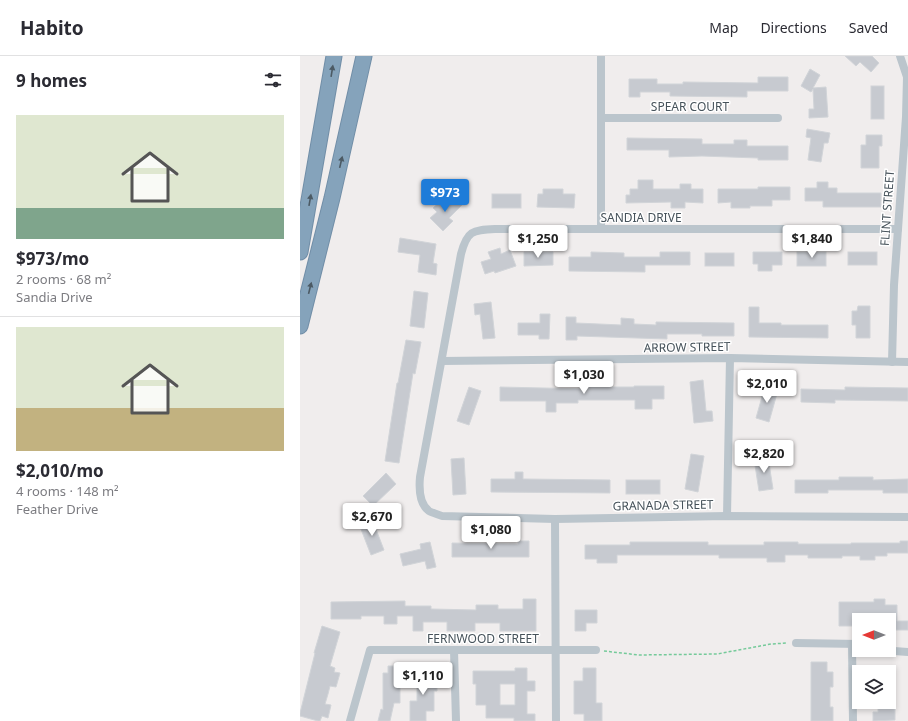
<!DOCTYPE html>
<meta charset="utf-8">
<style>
body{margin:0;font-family:"Noto Sans",sans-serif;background:#f7f7f7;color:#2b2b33;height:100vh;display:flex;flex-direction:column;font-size:15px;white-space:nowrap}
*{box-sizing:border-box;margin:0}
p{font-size:13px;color:#7c7c81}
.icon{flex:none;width:22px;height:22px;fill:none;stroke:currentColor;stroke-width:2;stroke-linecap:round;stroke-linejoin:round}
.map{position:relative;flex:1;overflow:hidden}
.drawer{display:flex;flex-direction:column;background:#fff;width:300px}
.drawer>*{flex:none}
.needle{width:26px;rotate:270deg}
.tools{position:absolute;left:552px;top:557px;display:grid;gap:8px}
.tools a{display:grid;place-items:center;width:44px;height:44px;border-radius:0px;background:#fff;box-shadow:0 2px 6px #0003;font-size:20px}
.price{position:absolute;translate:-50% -34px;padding:0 9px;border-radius:4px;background:#fff;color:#222;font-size:13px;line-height:26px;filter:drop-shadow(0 1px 2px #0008)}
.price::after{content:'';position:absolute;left:50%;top:24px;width:12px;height:9px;margin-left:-6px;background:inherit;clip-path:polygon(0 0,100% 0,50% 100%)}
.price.current{background:#1e7cd9;color:#fff}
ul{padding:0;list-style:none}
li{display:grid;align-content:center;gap:8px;height:212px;padding:0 16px}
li+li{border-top:1px solid #e1e1e2}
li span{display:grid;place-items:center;height:124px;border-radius:0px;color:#555}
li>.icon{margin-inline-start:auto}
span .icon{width:72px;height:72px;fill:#fffc;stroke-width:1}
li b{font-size:17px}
h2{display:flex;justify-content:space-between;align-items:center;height:48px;padding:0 16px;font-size:17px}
header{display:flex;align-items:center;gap:24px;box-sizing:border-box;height:56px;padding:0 20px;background:#fff;border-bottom:1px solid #e1e1e2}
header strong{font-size:19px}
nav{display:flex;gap:22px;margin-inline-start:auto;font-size:14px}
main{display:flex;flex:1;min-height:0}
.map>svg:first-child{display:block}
</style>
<header>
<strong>Habito</strong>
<nav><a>Map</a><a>Directions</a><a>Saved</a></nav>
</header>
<main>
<section class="drawer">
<h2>9 homes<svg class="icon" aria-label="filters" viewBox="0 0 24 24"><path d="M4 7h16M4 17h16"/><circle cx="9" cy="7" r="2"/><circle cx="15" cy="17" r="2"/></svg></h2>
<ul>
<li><span style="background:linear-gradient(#dfe7d0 75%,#7fa58c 0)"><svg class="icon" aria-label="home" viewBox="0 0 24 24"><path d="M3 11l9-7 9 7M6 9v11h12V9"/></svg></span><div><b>$973/mo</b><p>2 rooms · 68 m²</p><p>Sandia Drive</p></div></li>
<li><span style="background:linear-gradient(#dfe7d0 65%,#c2b280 0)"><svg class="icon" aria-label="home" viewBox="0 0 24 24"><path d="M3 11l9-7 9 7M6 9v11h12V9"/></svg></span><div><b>$2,010/mo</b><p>4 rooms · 148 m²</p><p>Feather Drive</p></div></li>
</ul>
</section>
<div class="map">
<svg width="608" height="665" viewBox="0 0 608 665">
<rect width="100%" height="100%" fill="#f0eded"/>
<g fill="#c7cad0" stroke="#d1d4d8" fill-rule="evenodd">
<polygon points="545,0 572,0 579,7 571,16 560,6 556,10"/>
<polygon points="510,13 520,19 513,32 526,31 528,61 509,62 509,53 514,53 513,33 511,36 501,30"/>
<polygon points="458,21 488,21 488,35 447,35 447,41 370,40 370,36 340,36 340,41 329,41 329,23 357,23 357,28 383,28 383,26 458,27"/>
<rect x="571" y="30" width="13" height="33"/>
<polygon points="507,73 530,77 528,87 524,87 521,106 508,104 511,82 506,81"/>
<polygon points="566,79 582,79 582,90 579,90 579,112 561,112 561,89 566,89"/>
<polygon points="327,82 402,83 402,88 434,88 434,84 447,84 447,90 488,90 488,104 458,104 458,102 402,100 369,101 369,94 327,94"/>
<polygon points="338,124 353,124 353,133 380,133 380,128 391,128 391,133 403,133 403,147 385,146 385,152 371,152 371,146 326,147 326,139 330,139 330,133 338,133"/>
<polygon points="517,126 528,126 528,132 537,132 537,137 581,137 581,151 523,151 523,145 505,145 505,132 517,132"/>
<polygon points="458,131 490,131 490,144 472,144 472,150 450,150 450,152 431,152 431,146 418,147 418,133 458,133"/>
<polygon points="243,133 263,133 263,138 275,138 274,152 237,151 238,138 243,138"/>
<rect x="192" y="138" width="29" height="14"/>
<polygon points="153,140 162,149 149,162 153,165 143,175 130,162 137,156 133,152 141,145 144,148"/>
<polygon points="100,182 136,188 133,207 137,208 136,219 118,216 120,199 98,196"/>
<polygon points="200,192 201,198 210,194 216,210 195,217 194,215 185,218 181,206 191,203 188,196"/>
<polygon points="224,196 253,196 253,209 224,210"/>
<polygon points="291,196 324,197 324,201 360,201 360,196 390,196 390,209 345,209 345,216 269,215 269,201 291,201"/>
<polygon points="453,196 482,196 482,209 472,209 472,215 458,215 458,208 453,208"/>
<rect x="497" y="196" width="29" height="14"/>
<rect x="548" y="196" width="29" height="13"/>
<rect x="405" y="197" width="29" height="13"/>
<polygon points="114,235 128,237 124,272 110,270"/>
<polygon points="191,246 195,282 183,283 180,258 175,259 174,248"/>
<polygon points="558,250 570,250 570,282 556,282 556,269 552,269 552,255 557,255"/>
<polygon points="449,251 459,251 459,267 481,267 481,269 528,269 528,282 449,281"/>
<polygon points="240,258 250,258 249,283 239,283 239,279 218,279 218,267 240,267"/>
<polygon points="266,261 276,261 276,267 299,268 321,269 321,262 334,263 334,268 356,269 356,266 434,267 434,280 402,280 402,278 367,278 367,283 277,280 277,284 266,284"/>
<polygon points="106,284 121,286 115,318 113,317 99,407 85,405 97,327 98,327"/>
<polygon points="403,324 406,355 412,355 413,365 394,367 390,326"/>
<polygon points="334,330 364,330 364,343 352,343 352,353 335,353 335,344 278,344 278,347 256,347 256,356 246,356 246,345 200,345 200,331 288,333 288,331 334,331"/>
<polygon points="465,330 478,334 469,366 456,362"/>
<polygon points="169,331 181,335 169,369 157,365"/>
<polygon points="545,331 608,332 608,345 535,344 535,347 501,346 501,333 545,334"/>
<polygon points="391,398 404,400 398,436 385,433"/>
<polygon points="468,401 473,433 459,435 454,403"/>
<polygon points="164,402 166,438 153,439 151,403"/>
<polygon points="215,416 223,416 223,423 310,424 310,437 191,436 191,423 215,423"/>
<polygon points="86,417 96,428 73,450 63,440"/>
<polygon points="539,421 573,421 573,424 608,423 608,437 583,437 583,434 528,434 528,437 495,437 495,424 539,424"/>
<rect x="326" y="424" width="34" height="14"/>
<polygon points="72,463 84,494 71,499 59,468"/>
<polygon points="218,485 229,485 229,501 152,501 152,487 218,488"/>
<polygon points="600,485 608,485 608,497 587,497 587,500 575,500 575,504 560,504 560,500 542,500 542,502 508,502 508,499 485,499 485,506 467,506 467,502 419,502 419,499 317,499 317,507 297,507 297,503 285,503 285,489 330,489 330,486 408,486 408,489 464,489 464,486 498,486 498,488 551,488 551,487 600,487"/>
<polygon points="130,486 136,511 127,513 125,505 103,510 100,498 121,493 120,488"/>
<polygon points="223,543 236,543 236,575 200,575 200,567 175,567 175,575 147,575 147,566 123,566 123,575 113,575 113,560 97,560 97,568 84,568 84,560 61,560 61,563 31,563 31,546 105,545 105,550 131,550 131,553 176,554 176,549 198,549 198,553 223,553"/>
<polygon points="574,543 585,543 585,549 597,549 597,565 608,565 608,574 589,574 589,564 559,564 559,570 539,570 539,546 574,546"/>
<polygon points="275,554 297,554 297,567 286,567 286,575 275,575"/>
<polygon points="22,570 40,576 30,610 35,612 34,616 40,617 36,631 30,630 28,638 25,648 31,649 28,662 22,660 20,665 18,665 0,660 0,657 15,597 14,597"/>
<polygon points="511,606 527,606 527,616 533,616 533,631 530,631 530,651 533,651 533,665 511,665"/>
<polygon points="88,610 100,610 100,647 94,647 90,665 78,665 81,653 83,654 83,617 88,617"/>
<path d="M215 612H227V625H235V635H227V658H235V665H214V662H186V649H176V628H173V615H215ZM200 628H215V649H200Z"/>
<polygon points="283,612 296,612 296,647 302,647 302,665 284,665 284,658 274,658 274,625 283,625"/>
<polygon points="117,614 131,614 131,625 137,625 137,635 134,635 134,655 126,655 126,665 110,665 110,645 117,645"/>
<polygon points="578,646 595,646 595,664 573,665 573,656 578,656"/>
</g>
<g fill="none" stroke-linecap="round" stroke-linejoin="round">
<g stroke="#718ea7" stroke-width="17">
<g id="highway">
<polyline points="0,196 34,0"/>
<polyline points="0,270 32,142 64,0"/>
</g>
</g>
<polyline stroke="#75ca9a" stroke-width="1.5" stroke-dasharray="3 2" stroke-linecap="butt" points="304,595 339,599 417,598 471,588 487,587"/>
<g stroke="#bbc5cc" stroke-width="8">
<polyline points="301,62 478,62"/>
<polyline points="301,173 301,0"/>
<path d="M598 173H195C172 174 167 175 161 198L120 421C119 432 119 448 129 455 132 457 138 458 142 460L255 463 427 460 608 461"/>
<polyline points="142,305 430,302 608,306"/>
<polyline points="592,306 594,229 606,61 607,21 600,0"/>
<polyline points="427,460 430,302"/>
<polyline points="255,463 256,665"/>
<polyline points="496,587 559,588"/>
<polyline points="552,589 553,665"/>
<polyline points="154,594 156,665"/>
<polyline points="580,594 608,596"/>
<polyline points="50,665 70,594 296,594"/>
</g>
<use href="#highway" stroke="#85a3bb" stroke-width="15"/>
</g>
<defs><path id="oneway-solid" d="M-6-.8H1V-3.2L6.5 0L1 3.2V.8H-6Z"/></defs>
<g fill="#4c5a64">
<use href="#oneway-solid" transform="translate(32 15) rotate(-81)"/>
<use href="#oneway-solid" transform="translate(41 106) rotate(-77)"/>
<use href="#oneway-solid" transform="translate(10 144) rotate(-80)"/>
<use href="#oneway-solid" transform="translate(10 232) rotate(-76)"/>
</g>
<g text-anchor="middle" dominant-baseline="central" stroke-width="3" stroke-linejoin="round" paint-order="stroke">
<g font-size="12" fill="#46525a" stroke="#fff">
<text x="390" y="50">SPEAR COURT</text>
<text transform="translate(587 152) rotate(-86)">FLINT STREET</text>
<text x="341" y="161">SANDIA DRIVE</text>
<text transform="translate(387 291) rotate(-1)">ARROW STREET</text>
<text transform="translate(363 449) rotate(-1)">GRANADA STREET</text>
<text x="183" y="582">FERNWOOD STREET</text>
</g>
</g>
</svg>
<div class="tools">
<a><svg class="needle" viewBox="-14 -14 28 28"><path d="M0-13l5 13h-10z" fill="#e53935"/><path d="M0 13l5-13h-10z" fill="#7c7c81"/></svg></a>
<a><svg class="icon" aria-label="layers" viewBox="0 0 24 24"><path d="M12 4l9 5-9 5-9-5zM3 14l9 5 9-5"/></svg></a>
</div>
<b class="price current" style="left:145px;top:157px">$973</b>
<b class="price" style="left:238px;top:203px">$1,250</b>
<b class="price" style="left:512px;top:203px">$1,840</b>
<b class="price" style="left:284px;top:339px">$1,030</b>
<b class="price" style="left:467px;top:348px">$2,010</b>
<b class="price" style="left:464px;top:418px">$2,820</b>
<b class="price" style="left:72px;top:481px">$2,670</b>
<b class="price" style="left:191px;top:494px">$1,080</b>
<b class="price" style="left:123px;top:640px">$1,110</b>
</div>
</main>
